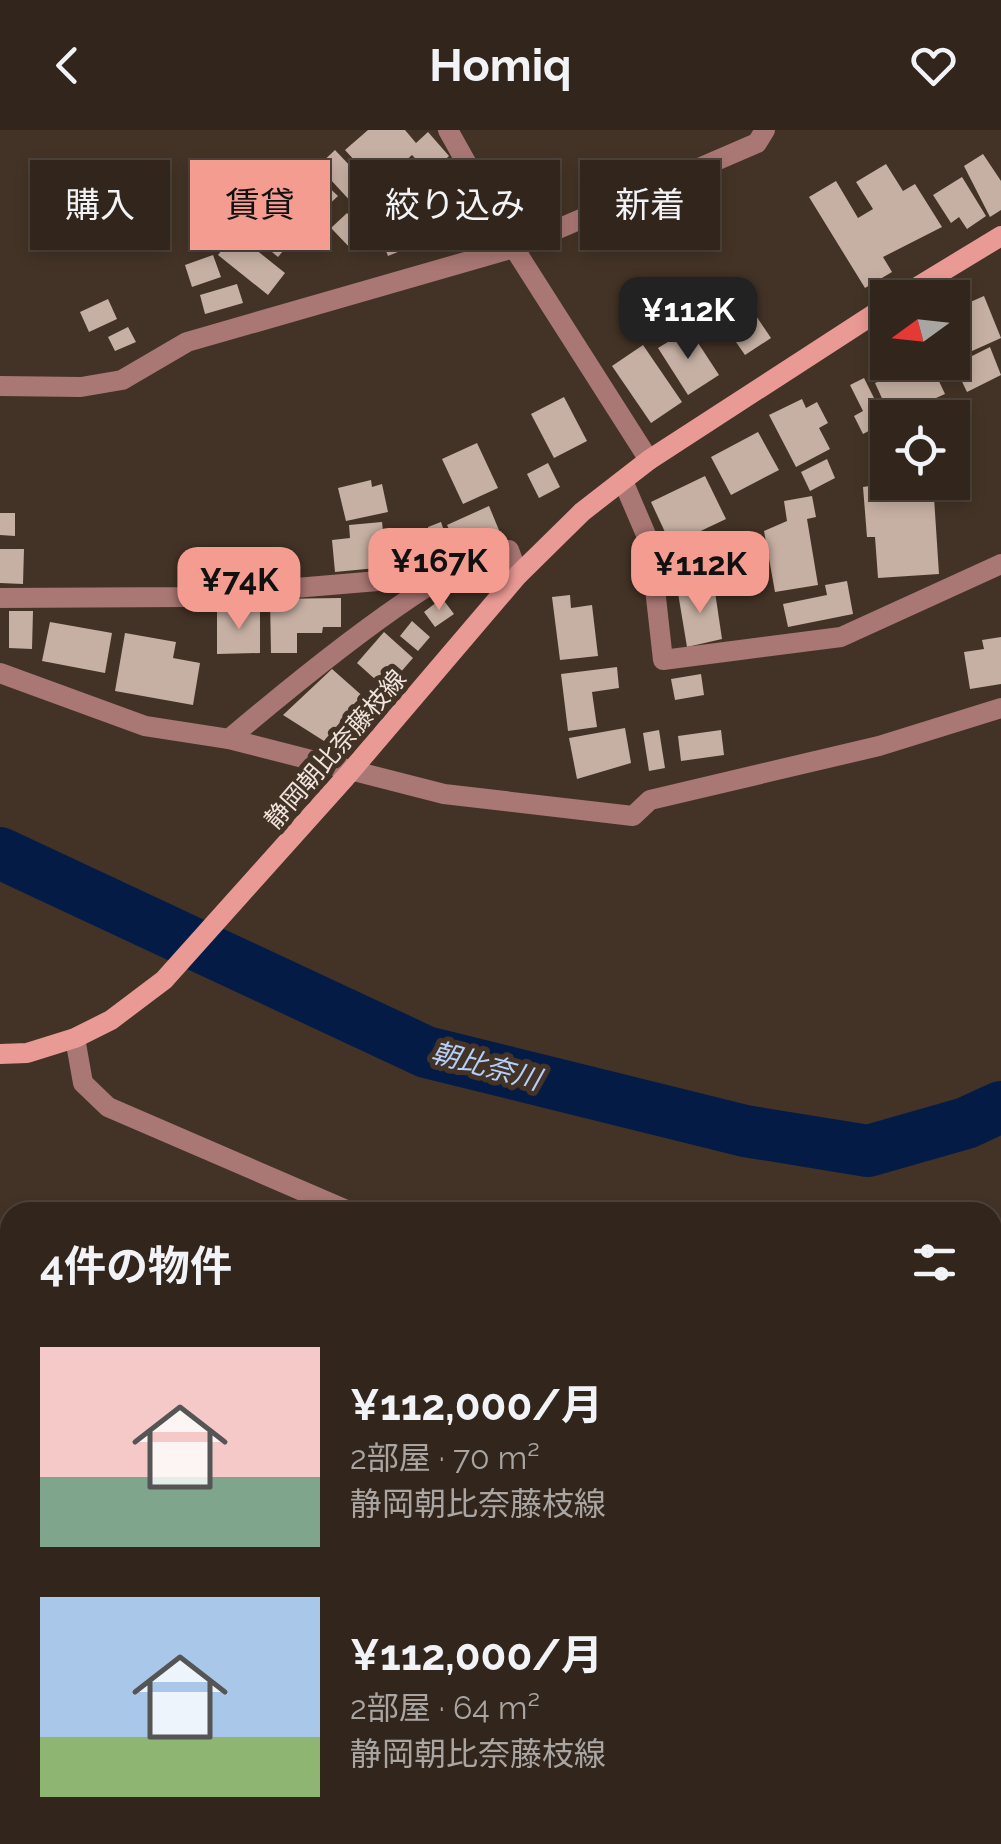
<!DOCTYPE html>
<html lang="ja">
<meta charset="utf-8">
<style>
body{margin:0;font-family:Raleway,"Noto Sans JP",sans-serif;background:#3a2e25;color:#f1f3f6;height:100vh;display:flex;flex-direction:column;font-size:38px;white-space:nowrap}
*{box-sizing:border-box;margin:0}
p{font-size:32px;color:#a8a5a3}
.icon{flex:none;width:55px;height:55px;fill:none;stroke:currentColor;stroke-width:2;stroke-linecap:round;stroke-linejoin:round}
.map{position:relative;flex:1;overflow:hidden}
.details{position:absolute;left:0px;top:1072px;width:1002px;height:642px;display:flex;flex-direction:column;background:#32261c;border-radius:30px 30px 0 0;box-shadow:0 5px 15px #0003,0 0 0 2px #4d433b}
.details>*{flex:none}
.guide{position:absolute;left:30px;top:30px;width:942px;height:90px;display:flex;gap:20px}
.needle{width:65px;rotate:255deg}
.buttons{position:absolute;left:870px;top:150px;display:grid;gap:20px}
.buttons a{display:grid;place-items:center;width:100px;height:100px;border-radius:0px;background:#32261c;box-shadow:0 5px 15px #0003,0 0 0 2px #4d433b;font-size:50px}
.price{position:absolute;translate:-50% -85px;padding:0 22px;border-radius:20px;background:#f59c91;color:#111;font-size:32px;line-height:65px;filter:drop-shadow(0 2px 5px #0008)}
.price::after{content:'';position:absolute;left:50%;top:60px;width:30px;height:22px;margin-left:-15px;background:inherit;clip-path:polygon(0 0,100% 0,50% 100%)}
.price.selected{background:#222;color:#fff}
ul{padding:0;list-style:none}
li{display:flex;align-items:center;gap:30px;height:250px;padding:0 40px}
li span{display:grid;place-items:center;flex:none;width:280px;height:200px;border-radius:0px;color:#555}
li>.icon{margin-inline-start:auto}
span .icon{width:120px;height:120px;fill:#fffc;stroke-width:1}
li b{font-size:42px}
h2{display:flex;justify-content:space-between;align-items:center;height:120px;padding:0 40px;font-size:42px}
.pill{padding:0 35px;border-radius:0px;background:#32261c;box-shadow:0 5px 15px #0003,0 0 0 2px #4d433b;font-size:35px;line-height:90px}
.pill.selected{background:#f59c91;color:#111}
header{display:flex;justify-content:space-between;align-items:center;height:130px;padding:0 40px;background:#32261c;font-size:45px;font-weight:700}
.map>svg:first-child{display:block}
</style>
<header><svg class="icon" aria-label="back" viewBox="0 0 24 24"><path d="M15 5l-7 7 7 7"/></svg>Homiq<svg class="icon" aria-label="heart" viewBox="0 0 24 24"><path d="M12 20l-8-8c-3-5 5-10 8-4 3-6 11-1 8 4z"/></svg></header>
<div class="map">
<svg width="1001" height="1714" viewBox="0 0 1001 1714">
<rect width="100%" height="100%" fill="#433326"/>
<polygon fill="#517749" points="1001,1362 1001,1714 0,1714 0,1577 10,1574 10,1705 992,1705 992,1374"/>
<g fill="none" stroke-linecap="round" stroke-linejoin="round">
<polyline stroke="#041c45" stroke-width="52" points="0,723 426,922 745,1001 868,1021 966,993 1001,977"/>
</g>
<g fill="#c6b0a3">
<polygon points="368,0 405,0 416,13 428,2 449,26 430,44 412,25 378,56 345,20"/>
<polygon points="335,20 371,58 354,75 318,36"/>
<polygon points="983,24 1001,51 1001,80 990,87 964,36"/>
<polygon points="287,33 305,49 289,67 312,87 278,127 236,92"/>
<polygon points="886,34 903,61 915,54 942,97 883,127 892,142 865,158 809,67 836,51 858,88 873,79 856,52"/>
<polygon points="962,47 986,86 967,99 959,87 951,93 933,65"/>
<polygon points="319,48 338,66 323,80 305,62"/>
<polygon points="553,55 558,85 513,92 508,63"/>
<polygon points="405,76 414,97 424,93 430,109 388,126 373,89"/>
<polygon points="347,83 369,106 353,121 331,98"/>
<polygon points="235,103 285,143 268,165 218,125"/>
<polygon points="213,125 221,147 192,157 185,135"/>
<polygon points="237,154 243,173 205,184 200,165"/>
<polygon points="984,166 1001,208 952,230 952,180"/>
<polygon points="108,169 117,189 89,202 80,182"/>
<polygon points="746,171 771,208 745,225 720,189"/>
<polygon points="128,197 136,212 115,221 108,207"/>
<polygon points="689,199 719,245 688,265 658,218"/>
<polygon points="643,215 682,272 651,293 612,236"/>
<polygon points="888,217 888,232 901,232 904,240 930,232 945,264 891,288 875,253 882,250 870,226"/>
<polygon points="990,217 1001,245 967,262 954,235"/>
<polygon points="864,248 886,292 863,304 854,286 863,281 850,255"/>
<polygon points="564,267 587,311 554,328 531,284"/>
<polygon points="802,269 806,278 817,272 828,293 819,298 830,319 796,337 769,285"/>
<polygon points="758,302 779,340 731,365 711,327"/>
<polygon points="477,313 498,358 463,374 442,329"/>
<polygon points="827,329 835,348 810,361 801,342"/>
<polygon points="548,333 560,357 539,368 527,344"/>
<polygon points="705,346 726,389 671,415 651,372"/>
<polygon points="371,350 372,357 382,354 388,382 346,391 338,358"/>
<polygon points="896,352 933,352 939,444 878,448 875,407 867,407 863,357"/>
<polygon points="812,366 816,387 807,389 818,455 775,462 764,401 787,391 784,371"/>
<polygon points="489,376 501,405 460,422 447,395"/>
<polygon points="0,383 15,383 15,406 0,405"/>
<polygon points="382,392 387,437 335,442 332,410 350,408 349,395"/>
<polygon points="441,392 452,425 435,431 428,397"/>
<polygon points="419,399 422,430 393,433 390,401"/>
<polygon points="0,419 24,419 23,454 0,453"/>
<polygon points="847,451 853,484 788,497 783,474 827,465 825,455"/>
<polygon points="714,455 722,509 687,517 678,463"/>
<polygon points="570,465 571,478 592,475 598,526 560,530 552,467"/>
<polygon points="341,468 341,497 323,497 322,503 297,503 297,523 271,523 270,469"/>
<polygon points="442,468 454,484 435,497 424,482"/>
<polygon points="260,479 260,523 217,524 217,480"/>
<polygon points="9,481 33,481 32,519 9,518"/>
<polygon points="412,491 430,507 418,521 400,506"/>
<polygon points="50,492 112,503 105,543 42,531"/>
<polygon points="384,502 413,528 386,559 357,533"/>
<polygon points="125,503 176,512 173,528 200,533 193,575 115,561"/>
<polygon points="1001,507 1001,554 970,559 964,522 984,519 982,510"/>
<polygon points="617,537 619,558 592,562 597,597 568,601 561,544"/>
<polygon points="332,539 375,577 352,605 340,595 324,611 283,585"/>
<polygon points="701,544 704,565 675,570 671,549"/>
<polygon points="625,598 631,633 577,649 569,608"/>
<polygon points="659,600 665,638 649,641 643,603"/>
<polygon points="721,600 724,625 681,631 678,606"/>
</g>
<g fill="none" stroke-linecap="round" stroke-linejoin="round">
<g stroke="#a97774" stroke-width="20">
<polyline points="448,0 514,118 649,330"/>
<polyline points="0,256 81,257 122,250 187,212 514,118 757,13 765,0"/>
<polyline points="623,351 650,414 663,530 841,507 1001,434"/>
<polyline points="0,468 188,467 449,445"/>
<polyline points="0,543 145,596 229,609 444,664 633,686 650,670 879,616 1001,578"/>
<path d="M229 609C281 565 448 424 509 420L518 445"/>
<polyline points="75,908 83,953 108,977 351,1082"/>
<polyline points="992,1156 1001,1157"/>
<polyline points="0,1240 10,1244"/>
</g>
<g stroke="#ea9a95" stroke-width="20">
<polyline points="899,168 1001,106"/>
<polyline points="0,924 27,923 75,908 111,890 164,850 345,648 518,445 582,382 649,330 888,175"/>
</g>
</g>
<g text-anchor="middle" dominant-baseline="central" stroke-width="10" stroke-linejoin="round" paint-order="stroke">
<g font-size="25" fill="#f0e5dd" stroke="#433326">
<text transform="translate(335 619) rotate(-49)">静岡朝比奈藤枝線</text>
</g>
<g font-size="28" font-style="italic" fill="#b4cffa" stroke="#433326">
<text transform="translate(486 936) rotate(15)">朝比奈川</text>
</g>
</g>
</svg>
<div class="buttons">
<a><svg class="needle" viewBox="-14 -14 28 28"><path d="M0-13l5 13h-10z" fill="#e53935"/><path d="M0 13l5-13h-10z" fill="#a8a5a3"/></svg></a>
<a><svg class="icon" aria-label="locate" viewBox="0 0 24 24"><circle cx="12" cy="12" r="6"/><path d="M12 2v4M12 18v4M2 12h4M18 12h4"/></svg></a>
</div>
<b class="price selected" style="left:688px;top:232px">¥112K</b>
<b class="price" style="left:439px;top:483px">¥167K</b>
<b class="price" style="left:700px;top:486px">¥112K</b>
<b class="price" style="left:239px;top:502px">¥74K</b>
<div class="guide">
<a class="pill">購入</a>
<a class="pill selected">賃貸</a>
<a class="pill">絞り込み</a>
<a class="pill">新着</a>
</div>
<section class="details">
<h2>4件の物件<svg class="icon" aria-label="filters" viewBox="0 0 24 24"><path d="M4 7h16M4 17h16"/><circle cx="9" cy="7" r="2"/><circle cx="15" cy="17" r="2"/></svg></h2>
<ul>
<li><span style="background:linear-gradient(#f6c9c9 65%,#7fa58c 0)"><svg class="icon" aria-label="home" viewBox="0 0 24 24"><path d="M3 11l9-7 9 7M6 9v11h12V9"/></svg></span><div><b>¥112,000/月</b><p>2部屋 · 70 m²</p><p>静岡朝比奈藤枝線</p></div></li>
<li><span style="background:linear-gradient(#a9c7e8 70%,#8fb573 0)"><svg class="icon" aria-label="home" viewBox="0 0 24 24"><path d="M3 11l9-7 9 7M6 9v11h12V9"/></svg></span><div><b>¥112,000/月</b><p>2部屋 · 64 m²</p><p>静岡朝比奈藤枝線</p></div></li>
</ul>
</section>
</div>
